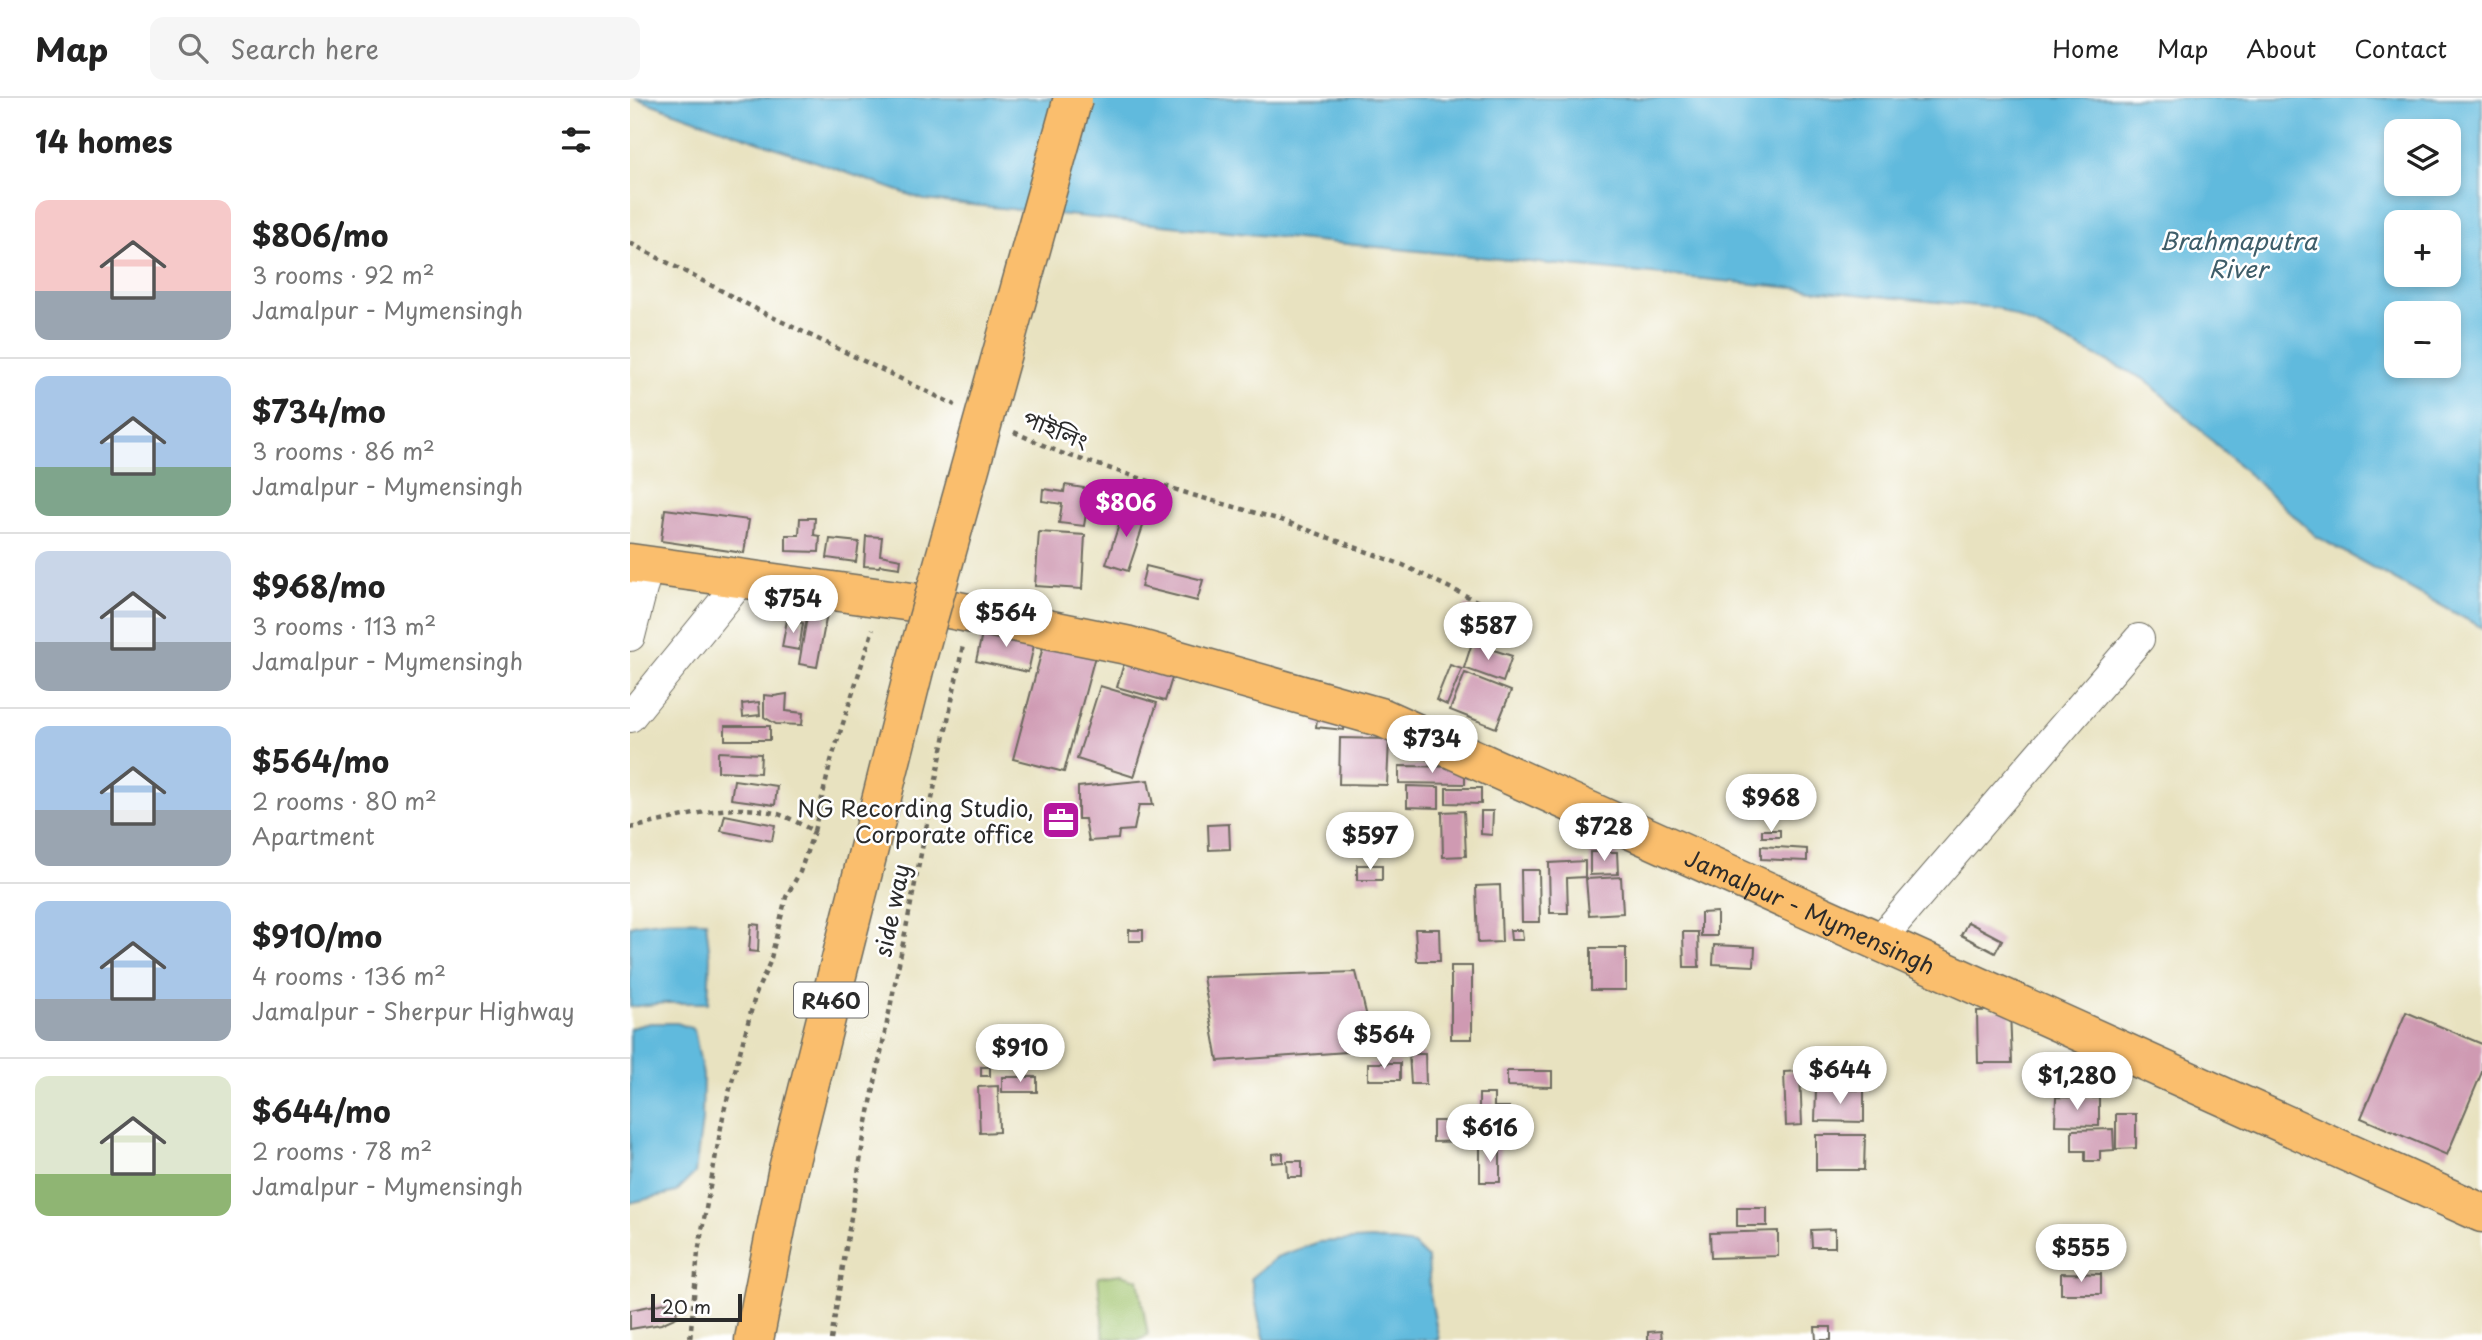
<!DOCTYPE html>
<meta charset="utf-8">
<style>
body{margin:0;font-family:"Playpen Sans","Noto Sans Bengali",sans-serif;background:#f6f6f6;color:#222;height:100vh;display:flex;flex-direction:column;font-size:26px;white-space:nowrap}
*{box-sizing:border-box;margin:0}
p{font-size:23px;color:#767676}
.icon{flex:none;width:38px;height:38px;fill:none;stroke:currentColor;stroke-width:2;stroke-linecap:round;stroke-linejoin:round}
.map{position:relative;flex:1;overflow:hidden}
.drawer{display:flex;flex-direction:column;background:#fff;width:630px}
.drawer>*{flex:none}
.tools{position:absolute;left:1754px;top:21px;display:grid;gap:14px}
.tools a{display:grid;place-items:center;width:77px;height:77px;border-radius:14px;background:#fff;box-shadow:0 4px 10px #0003;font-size:35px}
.scale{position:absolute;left:21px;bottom:18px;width:91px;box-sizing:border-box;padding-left:7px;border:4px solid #2b2b2b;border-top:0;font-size:19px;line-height:24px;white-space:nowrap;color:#2b2b2b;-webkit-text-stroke:5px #fff;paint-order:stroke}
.price{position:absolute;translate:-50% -60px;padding:0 16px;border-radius:24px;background:#fff;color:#222;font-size:23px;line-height:46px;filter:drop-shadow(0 2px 4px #0008)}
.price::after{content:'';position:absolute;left:50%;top:42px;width:21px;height:16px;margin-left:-10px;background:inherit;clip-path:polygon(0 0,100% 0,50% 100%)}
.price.selected{background:#b5179e;color:#fff}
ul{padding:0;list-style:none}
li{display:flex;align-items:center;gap:21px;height:175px;padding:0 35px}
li+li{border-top:2px solid #e0e0e0}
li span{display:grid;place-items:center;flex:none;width:196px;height:140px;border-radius:14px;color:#555}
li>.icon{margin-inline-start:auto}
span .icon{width:84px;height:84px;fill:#fffc;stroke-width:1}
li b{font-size:30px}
h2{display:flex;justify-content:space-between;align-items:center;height:84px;padding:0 35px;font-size:30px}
header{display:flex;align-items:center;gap:42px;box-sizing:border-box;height:98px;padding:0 35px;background:#fff;border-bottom:2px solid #e0e0e0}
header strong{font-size:33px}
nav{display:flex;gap:38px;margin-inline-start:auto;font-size:24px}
.search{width:490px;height:63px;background:#f6f6f6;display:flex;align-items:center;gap:18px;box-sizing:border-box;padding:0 24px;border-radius:14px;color:#767676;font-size:26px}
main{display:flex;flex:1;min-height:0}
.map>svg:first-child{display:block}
</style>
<header>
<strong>Map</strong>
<div class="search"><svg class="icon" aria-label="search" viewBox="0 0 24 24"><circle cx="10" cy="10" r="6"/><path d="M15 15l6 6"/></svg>Search here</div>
<nav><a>Home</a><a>Map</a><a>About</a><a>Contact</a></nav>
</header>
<main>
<section class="drawer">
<h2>14 homes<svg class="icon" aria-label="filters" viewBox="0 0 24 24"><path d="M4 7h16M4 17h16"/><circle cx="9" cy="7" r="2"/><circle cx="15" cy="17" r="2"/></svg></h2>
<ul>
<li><span style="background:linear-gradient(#f6c9c9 65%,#9aa5b1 0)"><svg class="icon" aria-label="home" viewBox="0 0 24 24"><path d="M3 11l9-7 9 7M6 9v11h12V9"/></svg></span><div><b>$806/mo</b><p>3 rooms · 92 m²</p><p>Jamalpur - Mymensingh</p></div></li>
<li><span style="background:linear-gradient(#a9c7e8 65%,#7fa58c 0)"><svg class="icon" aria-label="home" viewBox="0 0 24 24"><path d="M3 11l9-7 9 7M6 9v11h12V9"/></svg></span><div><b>$734/mo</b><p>3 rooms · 86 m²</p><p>Jamalpur - Mymensingh</p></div></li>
<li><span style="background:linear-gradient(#c9d6e8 65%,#9aa5b1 0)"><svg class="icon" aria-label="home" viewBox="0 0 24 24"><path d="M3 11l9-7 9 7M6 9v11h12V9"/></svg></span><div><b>$968/mo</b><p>3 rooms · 113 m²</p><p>Jamalpur - Mymensingh</p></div></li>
<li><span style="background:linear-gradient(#a9c7e8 60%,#9aa5b1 0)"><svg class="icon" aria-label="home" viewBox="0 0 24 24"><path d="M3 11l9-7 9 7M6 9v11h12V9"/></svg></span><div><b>$564/mo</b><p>2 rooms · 80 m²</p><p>Apartment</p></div></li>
<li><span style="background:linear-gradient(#a9c7e8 70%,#9aa5b1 0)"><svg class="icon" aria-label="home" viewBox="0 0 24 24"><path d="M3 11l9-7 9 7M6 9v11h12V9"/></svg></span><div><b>$910/mo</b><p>4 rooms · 136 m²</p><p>Jamalpur - Sherpur Highway</p></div></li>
<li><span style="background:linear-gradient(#dfe7d0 70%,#8fb573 0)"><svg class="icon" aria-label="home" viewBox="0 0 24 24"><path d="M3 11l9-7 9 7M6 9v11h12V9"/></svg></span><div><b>$644/mo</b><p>2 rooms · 78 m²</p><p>Jamalpur - Mymensingh</p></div></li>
</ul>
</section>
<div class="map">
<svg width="1852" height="1242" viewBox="0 0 1852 1242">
<rect width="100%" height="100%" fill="#fff"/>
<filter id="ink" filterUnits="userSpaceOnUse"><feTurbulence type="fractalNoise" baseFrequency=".0143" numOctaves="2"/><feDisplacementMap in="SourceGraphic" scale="14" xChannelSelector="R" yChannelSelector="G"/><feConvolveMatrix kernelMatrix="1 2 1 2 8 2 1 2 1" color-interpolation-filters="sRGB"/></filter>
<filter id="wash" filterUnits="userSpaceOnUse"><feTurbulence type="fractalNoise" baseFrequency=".00686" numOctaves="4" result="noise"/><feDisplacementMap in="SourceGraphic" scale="28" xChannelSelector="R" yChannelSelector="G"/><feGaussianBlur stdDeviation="1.57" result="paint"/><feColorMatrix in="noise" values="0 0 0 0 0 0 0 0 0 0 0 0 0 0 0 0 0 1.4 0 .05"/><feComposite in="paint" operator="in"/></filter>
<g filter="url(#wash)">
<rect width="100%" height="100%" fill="#e8e2c0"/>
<polygon fill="#a1c46e" stroke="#66784c" stroke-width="2" points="491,1176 508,1181 518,1237 509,1242 474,1240 468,1179"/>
<g fill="#60badd" stroke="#467284" stroke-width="2" fill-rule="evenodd">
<path d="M5 0H1852V530L1687 439 1516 282 1368 210 666 141 294 102ZM1766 33H1818V86H1766ZM1766 124H1818V177H1766ZM1766 215H1818V268H1766Z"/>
<path d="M76 823 80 860 78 905H35L0 909V828C21 822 54 822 76 823Z"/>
<polygon points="20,925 47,925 64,931 73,977 72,1023 65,1075 46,1094 0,1105 0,930"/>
<polygon points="742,1141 784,1147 798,1161 800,1196 809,1242 635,1242 629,1221 621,1180 647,1159 689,1144"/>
</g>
<g id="blocks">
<g fill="#cf9ab2">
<polygon points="435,387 460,391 454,428 429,425 432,406 412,403 413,391 434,394"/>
<polygon points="495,408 517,416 498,473 476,466"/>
<polygon points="35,411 119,422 114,455 31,443"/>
<polygon points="170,420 185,420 184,437 190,438 189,454 156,453 156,437 169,437"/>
<polygon points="409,434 455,437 452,491 405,488"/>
<polygon points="236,438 252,439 250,457 271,461 270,470 250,467 249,469 234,468"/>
<polygon points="200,441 229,444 226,464 197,460"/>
<polygon points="516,468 573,482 567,503 511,489"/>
<polygon points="180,501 199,505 187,569 169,566"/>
<polygon points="836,507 874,525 866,543 827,525"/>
<polygon points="157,522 173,525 169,552 152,549"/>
<polygon points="354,528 406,538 398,574 346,563"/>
<polygon points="414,545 465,558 434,674 383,661"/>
<polygon points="842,545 882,558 873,584 834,570"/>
<polygon points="495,562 543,577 535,603 487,589"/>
<polygon points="820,567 832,571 817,607 806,602"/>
<polygon points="835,575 881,593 866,630 820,612"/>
<polygon points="470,588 527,605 504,679 447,661"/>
<polygon points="157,596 156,613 173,615 172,627 146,626 134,619 134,597 144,598"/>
<polygon points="129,604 130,617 113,619 112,606"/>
<polygon points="687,621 715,624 714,632 686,629"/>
<rect x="95" y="628" width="45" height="14"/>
<polygon points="710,640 759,641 757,687 709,686"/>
<polygon points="88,654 131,656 130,675 88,673"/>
<polygon points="769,668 835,669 835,686 769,685"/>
<polygon points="104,682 147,688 145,707 101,701"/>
<polygon points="518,682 523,707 509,707 504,732 489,733 488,741 459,743 455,721 448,721 448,689"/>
<polygon points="777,688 809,689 809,710 777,709"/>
<polygon points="816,690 851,690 851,706 816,705"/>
<polygon points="834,713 836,758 813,759 812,714"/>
<polygon points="851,713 863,713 862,737 851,736"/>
<polygon points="95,717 145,727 142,743 91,733"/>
<polygon points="599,726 600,751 579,752 578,727"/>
<rect x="1132" y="732" width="18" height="7"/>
<polygon points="1131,748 1177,751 1177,763 1131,761"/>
<polygon points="960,754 987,754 988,776 960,777"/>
<polygon points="955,763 955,779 937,780 938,815 920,815 919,765"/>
<rect x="727" y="767" width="25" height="15"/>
<polygon points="891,772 909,772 910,824 892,824"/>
<polygon points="991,779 993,815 959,817 956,781"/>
<polygon points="870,787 872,844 848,845 846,788"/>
<polygon points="1087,814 1087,838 1071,838 1071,815"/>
<polygon points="1338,824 1372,842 1365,855 1331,837"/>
<polygon points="121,826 129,827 128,854 119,853"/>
<polygon points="785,831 809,831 810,863 787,863"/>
<rect x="499" y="832" width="14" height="11"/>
<polygon points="880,832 892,832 893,842 881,842"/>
<polygon points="1053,834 1068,834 1069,869 1054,869"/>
<polygon points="1084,847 1125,849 1124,868 1083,866"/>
<rect x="961" y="850" width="35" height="42"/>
<rect x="821" y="868" width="21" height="73"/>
<polygon points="726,874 745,952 588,963 573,879"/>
<polygon points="1380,912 1382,965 1348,965 1347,913"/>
<polygon points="1776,914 1852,946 1852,974 1817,1057 1731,1020"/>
<polygon points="779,956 795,956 796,986 781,986"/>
<rect x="738" y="965" width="32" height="17"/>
<rect x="351" y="969" width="9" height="9"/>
<polygon points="877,973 922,973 922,989 877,988"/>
<polygon points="1170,973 1172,1027 1156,1028 1154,974"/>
<rect x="372" y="979" width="35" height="15"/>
<polygon points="368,988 369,1034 350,1035 348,989"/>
<polygon points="1186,991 1234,992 1234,1024 1185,1023"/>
<polygon points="849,996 864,996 864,1009 879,1009 879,1027 849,1027"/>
<polygon points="1426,999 1469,1000 1469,1028 1425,1027"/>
<polygon points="1486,1016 1506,1016 1506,1050 1486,1051"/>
<polygon points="803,1023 843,1023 844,1043 803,1044"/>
<polygon points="1483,1031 1484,1052 1470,1053 1470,1063 1455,1063 1455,1053 1442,1053 1442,1032"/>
<polygon points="1186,1037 1235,1037 1234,1072 1186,1072"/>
<rect x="850" y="1049" width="20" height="35"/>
<polygon points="653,1055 653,1064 642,1065 642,1056"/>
<polygon points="657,1063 672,1063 672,1079 658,1079"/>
<rect x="1107" y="1110" width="30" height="18"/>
<polygon points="1205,1131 1205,1149 1182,1149 1181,1132"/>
<polygon points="1148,1133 1148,1158 1081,1160 1080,1135"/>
<polygon points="1431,1175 1471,1176 1471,1196 1431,1196"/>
<polygon points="45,1203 47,1219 31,1226 0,1231 0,1212"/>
<polygon points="1185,1229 1201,1229 1201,1242 1186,1242"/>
<polygon points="1031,1233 1032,1242 1018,1242 1018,1234"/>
</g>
</g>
</g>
<g filter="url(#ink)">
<use href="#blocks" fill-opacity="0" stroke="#6d6b5f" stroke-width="2"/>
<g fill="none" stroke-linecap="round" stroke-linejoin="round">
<g stroke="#6d6b5f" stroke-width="32">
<g id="minor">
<polyline points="0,538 18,467"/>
<polyline points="0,619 113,480"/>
<polyline points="1248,844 1509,541"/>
</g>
</g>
<g stroke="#6d6b5f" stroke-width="41">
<g id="major">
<path id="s1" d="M0 465 289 505 496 547 753 620 1852 1115"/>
<polyline points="124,1242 157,1075 286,564"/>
</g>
</g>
<g stroke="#6d6b5f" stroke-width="4.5" stroke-dasharray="5 5" stroke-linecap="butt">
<polyline points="0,145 134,215 325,307"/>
<polyline points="384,334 431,355 566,398 651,422 773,467 865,512 886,536"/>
<path d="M0 730C46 721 98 703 144 715 158 718 171 727 184 733L170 774 156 799 140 864 126 895 94 1013 68 1154 60 1242"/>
<polyline points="184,733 201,663 243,531"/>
<polyline points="201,1242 234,1039 333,547"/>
</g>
<use href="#minor" stroke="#fff" stroke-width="30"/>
<use href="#major" stroke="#fabe6d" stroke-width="38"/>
<g stroke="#6d6b5f" stroke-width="41" stroke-linecap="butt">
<polyline id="major-bridge" points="286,564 443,0"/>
</g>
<use href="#major-bridge" stroke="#fabe6d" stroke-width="38"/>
</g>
</g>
<defs>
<g id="office-square" transform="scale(2.0125)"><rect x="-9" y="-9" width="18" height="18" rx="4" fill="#b5179e" stroke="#fff"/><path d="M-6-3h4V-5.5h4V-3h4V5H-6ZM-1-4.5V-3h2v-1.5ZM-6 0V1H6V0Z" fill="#fff"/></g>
</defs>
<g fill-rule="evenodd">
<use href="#office-square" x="431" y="722"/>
</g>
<g text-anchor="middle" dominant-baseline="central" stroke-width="5" stroke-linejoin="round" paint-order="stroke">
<rect fill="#fff" stroke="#6b6b6b" stroke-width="2" x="164" y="884.5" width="74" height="35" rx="5"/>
<g font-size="21" font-weight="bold" fill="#2b2b2b">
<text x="201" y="902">R460</text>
</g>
<g font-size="23" fill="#2b2b2b" stroke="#fff">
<text transform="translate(426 331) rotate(22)">পাইলিং</text>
<text transform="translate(261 812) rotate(-78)">side way</text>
<text stroke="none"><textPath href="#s1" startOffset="1239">Jamalpur - Mymensingh</textPath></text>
</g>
<g font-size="23" fill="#2b2b2b" stroke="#fff" text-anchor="end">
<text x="404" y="709">NG Recording Studio,<tspan x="404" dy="26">Corporate office</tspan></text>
</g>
<g font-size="24" font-style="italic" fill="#3e5d69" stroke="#fff">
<text x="1608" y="142">Brahmaputra<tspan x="1608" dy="28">River</tspan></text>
</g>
</g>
</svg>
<div class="tools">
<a><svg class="icon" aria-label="layers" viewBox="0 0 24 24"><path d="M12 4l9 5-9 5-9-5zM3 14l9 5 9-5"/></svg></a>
<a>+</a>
<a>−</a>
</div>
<div class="scale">20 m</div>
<b class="price selected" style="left:496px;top:441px">$806</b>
<b class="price" style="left:163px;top:537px">$754</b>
<b class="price" style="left:376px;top:551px">$564</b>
<b class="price" style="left:858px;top:564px">$587</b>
<b class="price" style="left:802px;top:677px">$734</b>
<b class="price" style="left:1141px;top:736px">$968</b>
<b class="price" style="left:974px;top:765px">$728</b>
<b class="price" style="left:740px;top:774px">$597</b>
<b class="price" style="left:754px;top:973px">$564</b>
<b class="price" style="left:390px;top:986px">$910</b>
<b class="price" style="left:1210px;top:1008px">$644</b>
<b class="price" style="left:1447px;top:1014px">$1,280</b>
<b class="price" style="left:860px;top:1066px">$616</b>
<b class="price" style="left:1451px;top:1186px">$555</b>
</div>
</main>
